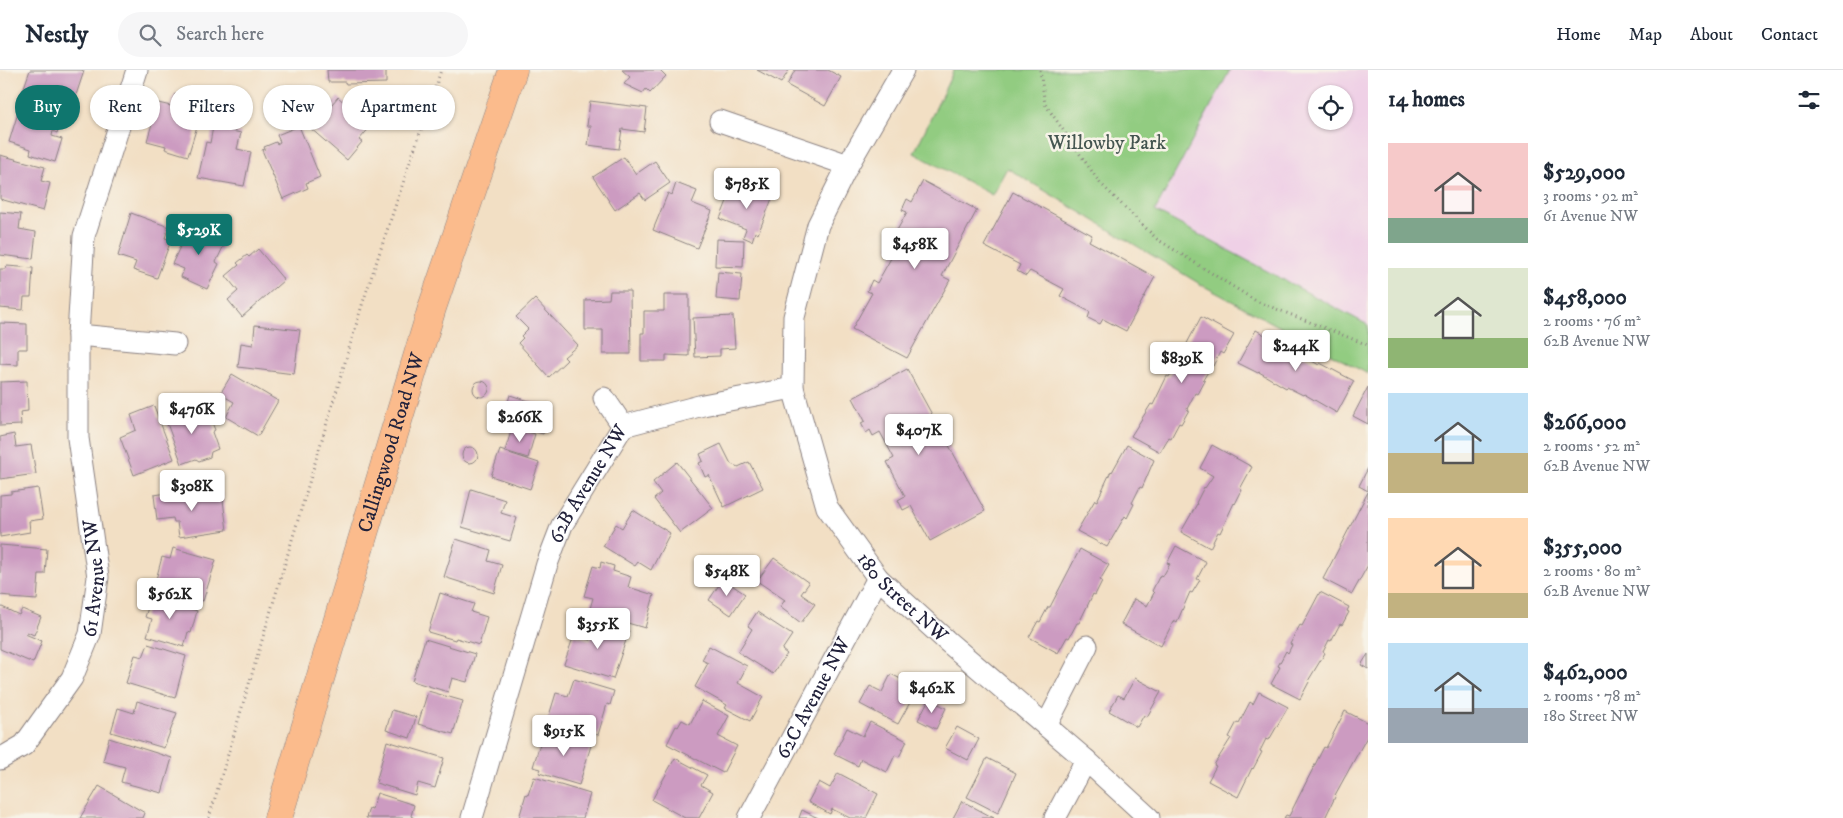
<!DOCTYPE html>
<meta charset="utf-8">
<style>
body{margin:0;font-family:"IM FELL DW Pica",serif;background:#f6f6f7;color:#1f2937;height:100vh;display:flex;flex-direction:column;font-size:19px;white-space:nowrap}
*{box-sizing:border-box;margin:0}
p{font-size:16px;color:#747a83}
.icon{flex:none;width:28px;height:28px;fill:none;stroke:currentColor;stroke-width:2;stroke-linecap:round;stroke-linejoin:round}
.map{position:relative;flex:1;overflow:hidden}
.panel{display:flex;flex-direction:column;background:#fff;width:475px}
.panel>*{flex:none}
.banner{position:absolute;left:15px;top:15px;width:475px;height:45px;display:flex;gap:10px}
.controls{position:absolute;left:1308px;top:15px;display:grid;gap:10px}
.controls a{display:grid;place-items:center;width:45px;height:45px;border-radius:50%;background:#fff;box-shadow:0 1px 4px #0004;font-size:25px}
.price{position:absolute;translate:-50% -42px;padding:0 11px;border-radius:5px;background:#fff;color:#222;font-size:16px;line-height:32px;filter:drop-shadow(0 1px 2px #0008)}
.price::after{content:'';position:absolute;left:50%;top:30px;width:15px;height:11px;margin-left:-8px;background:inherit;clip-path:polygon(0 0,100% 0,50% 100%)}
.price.active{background:#0f766e;color:#fff}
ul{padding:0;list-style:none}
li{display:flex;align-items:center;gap:15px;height:125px;padding:0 20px}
li span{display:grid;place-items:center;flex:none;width:140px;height:100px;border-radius:0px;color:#555}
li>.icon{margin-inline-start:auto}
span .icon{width:60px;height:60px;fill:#fffc;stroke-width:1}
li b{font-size:21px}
h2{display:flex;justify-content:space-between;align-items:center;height:60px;padding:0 20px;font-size:21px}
.tag{padding:0 18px;border-radius:22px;background:#fff;box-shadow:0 1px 4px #0004;font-size:18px;line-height:45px}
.tag.active{background:#0f766e;color:#fff}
header{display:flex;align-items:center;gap:30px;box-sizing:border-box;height:70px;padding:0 25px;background:#fff;border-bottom:1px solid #e0e1e3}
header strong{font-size:24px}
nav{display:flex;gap:28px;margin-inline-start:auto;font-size:18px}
.search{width:350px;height:45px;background:#f6f6f7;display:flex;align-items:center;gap:12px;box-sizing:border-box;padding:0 18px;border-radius:28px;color:#747a83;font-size:19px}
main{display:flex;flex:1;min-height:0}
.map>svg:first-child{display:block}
</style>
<header>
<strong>Nestly</strong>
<div class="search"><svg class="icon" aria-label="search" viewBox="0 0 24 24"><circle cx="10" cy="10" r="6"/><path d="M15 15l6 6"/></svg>Search here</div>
<nav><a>Home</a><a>Map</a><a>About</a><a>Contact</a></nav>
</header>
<main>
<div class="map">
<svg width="1368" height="748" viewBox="0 0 1368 748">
<rect width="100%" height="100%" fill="#f7f3e8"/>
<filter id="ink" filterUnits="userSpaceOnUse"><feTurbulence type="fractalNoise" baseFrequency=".02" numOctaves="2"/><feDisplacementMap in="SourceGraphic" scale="10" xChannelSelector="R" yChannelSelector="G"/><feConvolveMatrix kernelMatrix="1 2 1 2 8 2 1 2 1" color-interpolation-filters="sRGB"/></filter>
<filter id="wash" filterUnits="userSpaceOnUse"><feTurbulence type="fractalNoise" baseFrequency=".0096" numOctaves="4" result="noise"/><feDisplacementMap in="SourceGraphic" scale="20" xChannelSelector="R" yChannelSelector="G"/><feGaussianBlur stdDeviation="1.12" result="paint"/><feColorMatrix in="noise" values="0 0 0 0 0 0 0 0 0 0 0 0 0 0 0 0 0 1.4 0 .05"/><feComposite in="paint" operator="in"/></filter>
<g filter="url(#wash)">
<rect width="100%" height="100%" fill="#f2dfc4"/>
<path fill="#efd0e6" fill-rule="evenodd" d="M1230 0H1368V255L1155 141ZM1316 24H1344V51H1316Z"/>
<polygon fill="#92cc81" stroke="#5a775e" points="954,0 1230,0 1155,141 1368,255 1368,304 1200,214 1007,98 992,125 914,83"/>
<g id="blocks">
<g fill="#cc9bc1">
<polygon points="30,0 81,0 84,1 74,31 67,29 63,40 21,26"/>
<polygon points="327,0 386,0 386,13 346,14 345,12 328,12"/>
<polygon points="622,0 660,0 666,6 650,23 646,19 643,23 624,14 630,7"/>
<polygon points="757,0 789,0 781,13"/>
<polygon points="795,0 828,0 841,7 825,36 787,15"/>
<polygon points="175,24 207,33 201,54 198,53 188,86 165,79 166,76 147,71 158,33 171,36"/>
<polygon points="338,27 371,56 359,70 362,72 347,90 302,51 316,34 325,42"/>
<polygon points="590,31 647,38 644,62 622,59 619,79 588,75 591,56 587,56"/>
<polygon points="21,33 63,46 57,63 53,61 52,66 62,69 55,92 30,84 31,79 9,72"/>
<polygon points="299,56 320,107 306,113 308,118 283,129 262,80 265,79 264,77 276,72 277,74 280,72 277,65"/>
<polygon points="213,57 241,63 237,79 251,82 244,116 198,108 206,72 210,73"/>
<polygon points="0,85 45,97 41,111 50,113 43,141 0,129"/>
<polygon points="624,87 636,104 655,91 670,113 645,130 640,123 615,140 593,107"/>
<polygon points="923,111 977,140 942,206 950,210 907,288 852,259 872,223 867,221 872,210 877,213 895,181 888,177 907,142 902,140 907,129 912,132"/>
<polygon points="676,113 697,121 692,133 712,141 697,178 653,160 668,123 672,125"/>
<polygon points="749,117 773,126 758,164 755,162 752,171 743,167 746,159 720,149 732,118 746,124"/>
<polygon points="1013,122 1092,165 1089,171 1155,207 1126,261 1103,249 1100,254 1088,248 1090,242 1060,226 1064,219 1030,201 1026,206 1017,201 1020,195 984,176"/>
<polygon points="0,142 21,144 19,159 36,162 33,189 0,185"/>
<polygon points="131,143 169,157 165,168 171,170 157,208 133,200 136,192 118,186"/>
<polygon points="190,155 226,171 216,192 219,194 207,219 181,207 184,199 172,194"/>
<polygon points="716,169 744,170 743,197 715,196"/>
<polygon points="258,179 284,210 242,247 228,230 238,221 226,206 239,195 237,193 247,185 249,187"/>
<polygon points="7,196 33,198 31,227 24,227 23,240 0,238 0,199 6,199"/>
<polygon points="718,202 742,204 740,231 716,229"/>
<polygon points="610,221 630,221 631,284 603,284 603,260 585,260 585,230 609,229"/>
<polygon points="664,225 689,225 689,286 666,285 666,291 641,291 641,263 644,263 644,241 664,241"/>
<polygon points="535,229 578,275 564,287 567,290 549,307 518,273 523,268 521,266 528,259 516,247"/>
<polygon points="733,246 735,278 720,279 720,286 695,287 693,248"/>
<polygon points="1201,247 1234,265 1223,284 1220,282 1213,296 1212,295 1203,310 1205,311 1198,324 1195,323 1187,339 1189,340 1181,354 1179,353 1171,368 1169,367 1160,382 1131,366 1151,334 1153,335 1167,306 1169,307 1176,295 1174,293 1182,278 1184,279"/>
<polygon points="0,253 27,254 27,279 18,279 18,295 0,294"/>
<polygon points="255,255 300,260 294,304 238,297 241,273 253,275"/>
<polygon points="1256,260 1290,279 1289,281 1302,288 1303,286 1319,295 1320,293 1354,311 1337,343 1304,324 1303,325 1287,317 1286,318 1259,302 1258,303 1238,293"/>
<polygon points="907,299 985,441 930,471 911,436 903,440 898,430 905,426 887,392 894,388 880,362 873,366 870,360 866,363 861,353 865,351 853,328"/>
<polygon points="232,304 278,331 258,366 226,347 234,332 220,324"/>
<polygon points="27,311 28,341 20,342 21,355 0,356 0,312"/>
<circle cx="481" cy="319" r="8"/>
<polygon points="1368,317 1368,354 1353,346"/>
<polygon points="510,325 551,338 543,364 502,352"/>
<polygon points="154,336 174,389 134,405 120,367 136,360 131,345"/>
<polygon points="193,338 195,345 207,340 215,360 212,362 218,379 211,382 210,387 199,391 196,389 182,394 165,348"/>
<polygon points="512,358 535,364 528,388 505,381"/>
<polygon points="14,364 16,377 31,375 36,404 0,409 0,367"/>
<polygon points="721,374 731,394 738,397 749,392 763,418 724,437 709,405 705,407 699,393 703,391 700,384"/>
<polygon points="1127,375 1154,390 1142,418 1140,417 1132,433 1134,434 1127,448 1125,446 1107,477 1077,461 1095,430 1097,431 1111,401 1112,402"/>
<polygon points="1212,375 1252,397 1240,419 1242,420 1235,434 1234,433 1220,463 1218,462 1210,478 1181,462 1197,434 1196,433 1204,417 1205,418 1213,406 1200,398"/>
<circle cx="470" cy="385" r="8"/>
<polygon points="500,380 539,393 530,419 491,406"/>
<polygon points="677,392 713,438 680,463 654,429 661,423 653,412"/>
<polygon points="1368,398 1368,421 1359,416"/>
<polygon points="38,418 43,449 29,451 30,462 0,467 0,425 11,424 11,422"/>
<polygon points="195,419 196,427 222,423 227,460 179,467 177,452 174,452 173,448 157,450 154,425"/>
<polygon points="471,419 505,430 501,443 517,448 510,471 462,457"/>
<polygon points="1368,422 1368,495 1352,524 1323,509"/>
<polygon points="633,440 670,463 651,500 638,492 635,496 603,476 616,454 622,458"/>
<polygon points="456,469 491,480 488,491 502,495 494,523 444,507"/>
<polygon points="0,475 47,479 45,504 39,504 37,530 10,528 10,526 0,525"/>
<polygon points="1176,476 1206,492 1197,509 1200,510 1192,523 1190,522 1177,552 1174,550 1161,576 1121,554 1134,529 1147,536 1154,523 1152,521 1160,505 1163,506 1170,494 1167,493"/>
<polygon points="173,478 216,490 203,531 154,517 162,487 170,489"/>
<polygon points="1080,479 1109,495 1100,510 1102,511 1095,525 1093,524 1079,553 1077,553 1069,568 1067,567 1058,583 1029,567 1038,551 1040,552 1048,537 1050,537"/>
<polygon points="774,488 809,513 801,524 815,534 801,553 780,537 785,530 757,511"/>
<polygon points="601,492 614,496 613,501 631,507 628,517 654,525 645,558 589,542 593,528 584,526 593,496 600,498"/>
<polygon points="723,509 745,524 731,545 709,530"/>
<polygon points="153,522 176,529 174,533 197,541 191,563 188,562 184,577 147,566 152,549 145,547"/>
<polygon points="1320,522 1349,537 1347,541 1349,542 1342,555 1340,554 1331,571 1329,570 1323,582 1325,583 1308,611 1309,612 1300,629 1271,614 1280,597 1278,596 1286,581 1288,583 1292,575 1290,574 1300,555 1302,556"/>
<polygon points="440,523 474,534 471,542 487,547 479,575 456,568 455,570 428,562"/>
<polygon points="0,536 19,545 22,539 41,547 34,565 27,562 25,564 42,571 33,593 0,579"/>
<polygon points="757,542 792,565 782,580 787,584 773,604 738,582 752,559 748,556"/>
<polygon points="597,550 629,561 613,609 564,594 574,565 591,570"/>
<polygon points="425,569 475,584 467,612 452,608 448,622 412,611"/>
<polygon points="148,574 186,586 175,628 126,613 135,585 143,587"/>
<polygon points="709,576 747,596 738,613 763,627 750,651 725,638 727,635 695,617 708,593 702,590"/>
<polygon points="1368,584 1368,599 1361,595"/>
<polygon points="891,604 918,618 898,654 860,634 870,616 882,622"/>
<polygon points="1135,608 1161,622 1147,647 1144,645 1137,657 1109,641 1118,625 1124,628"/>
<polygon points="574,609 614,621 610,635 607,634 598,665 548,649 556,623 568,626"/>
<polygon points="428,621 463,631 453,664 418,654"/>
<polygon points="1259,622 1288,637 1269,670 1266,669 1260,681 1262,682 1253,699 1252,698 1238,727 1208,711 1216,696 1214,695 1231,668 1229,667 1237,652 1239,653 1250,632 1253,634"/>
<polygon points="929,629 946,638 936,659 918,650"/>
<polygon points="137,631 177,643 164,678 111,662 118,638 134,643"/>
<polygon points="702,631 729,646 718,666 737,676 723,703 667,674 676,656 678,657 682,650 690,654"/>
<polygon points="392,640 416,647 410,668 386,660"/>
<polygon points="1345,641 1368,653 1368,665 1335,725 1336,725 1325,748 1284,748 1286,745 1289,746 1324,677 1326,678"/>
<polygon points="870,652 907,671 899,687 895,685 887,702 861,689 858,696 834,684 847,658 863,666"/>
<polygon points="957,657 979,669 968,690 945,678"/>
<polygon points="561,660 593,669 579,715 539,703 541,699 533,697 542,667 557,672"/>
<polygon points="109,668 172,688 162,723 121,712 125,697 103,691"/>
<polygon points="387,671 444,688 435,718 418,713 415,725 376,713"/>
<polygon points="675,688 707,705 701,715 713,722 699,748 685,748 652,730"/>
<polygon points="987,688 1016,703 998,743 967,727"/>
<polygon points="838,703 878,724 866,748 850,748 832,739 830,744 808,732 819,712 830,718"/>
<polygon points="534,707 590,724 583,748 519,748 526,724 528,725"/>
<polygon points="99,716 145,743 143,748 80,748"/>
<polygon points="377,723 414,735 411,746 414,748 366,748 369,738 372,739"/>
<polygon points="962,731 994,748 953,748"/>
<polygon points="802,740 818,748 799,748"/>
</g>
</g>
</g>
<g filter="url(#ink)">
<use href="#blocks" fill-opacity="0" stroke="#8a8080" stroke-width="1"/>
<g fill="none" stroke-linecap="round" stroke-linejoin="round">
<g stroke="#8a8080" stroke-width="23">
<g id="minor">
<path id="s1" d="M903 0 848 95 818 155 794 247 793 318 827 437 878 508 948 572 1086 690 1149 748"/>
<polyline points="720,51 848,95"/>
<polyline points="78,265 175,274"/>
<polyline points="604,328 623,356"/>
<polyline points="1046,656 1087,576"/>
<path id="s2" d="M0 689 24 675 72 608 90 564 98 507 78 368V265L84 166 137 0"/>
<path id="s3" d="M472 748 547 494 562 455 623 356 703 335 793 318"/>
<path id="s4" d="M749 748 878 508"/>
<polyline points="1055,748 1086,690"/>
</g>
</g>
<g stroke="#8a8080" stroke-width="29">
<g id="major">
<path id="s5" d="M278 748 432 238 513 0"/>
</g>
</g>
<g stroke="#8a8080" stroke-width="3" stroke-dasharray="1 4" stroke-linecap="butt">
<polyline points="1040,0 1045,34 1100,113 1157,169 1256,231 1368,275"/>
<polyline points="209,748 363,232 441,0"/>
</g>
<use href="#minor" stroke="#fff" stroke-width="21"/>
<use href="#major" stroke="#fbbb8c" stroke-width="28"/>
</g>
</g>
<g text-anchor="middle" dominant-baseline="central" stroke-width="5" stroke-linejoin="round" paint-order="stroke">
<g font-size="20" fill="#445550" stroke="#f7f3e8">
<text x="1107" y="73">Willowby Park</text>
</g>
<g font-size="20" fill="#22223b" stroke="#f7f3e8">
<text stroke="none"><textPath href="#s5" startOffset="392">Callingwood Road NW</textPath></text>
<text stroke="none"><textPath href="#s3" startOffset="355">62B Avenue NW</textPath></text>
<text stroke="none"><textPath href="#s2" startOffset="214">61 Avenue NW</textPath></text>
<text stroke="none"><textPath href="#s1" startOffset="585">180 Street NW</textPath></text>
<text stroke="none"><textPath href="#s4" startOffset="136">62C Avenue NW</textPath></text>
</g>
</g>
</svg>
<div class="controls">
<a><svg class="icon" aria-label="locate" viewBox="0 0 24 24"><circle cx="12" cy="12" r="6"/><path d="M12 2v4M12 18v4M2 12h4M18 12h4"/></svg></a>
</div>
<b class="price" style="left:747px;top:140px">$785K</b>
<b class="price active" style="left:199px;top:186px">$529K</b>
<b class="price" style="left:915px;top:200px">$458K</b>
<b class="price" style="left:1296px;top:302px">$244K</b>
<b class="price" style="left:1182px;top:314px">$839K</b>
<b class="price" style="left:192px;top:365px">$476K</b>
<b class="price" style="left:520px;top:373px">$266K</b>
<b class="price" style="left:919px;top:386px">$407K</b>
<b class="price" style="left:192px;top:442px">$308K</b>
<b class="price" style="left:727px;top:527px">$548K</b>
<b class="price" style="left:170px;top:550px">$562K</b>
<b class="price" style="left:598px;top:580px">$355K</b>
<b class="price" style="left:932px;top:644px">$462K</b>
<b class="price" style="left:564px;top:687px">$915K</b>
<div class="banner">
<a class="tag active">Buy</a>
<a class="tag">Rent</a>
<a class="tag">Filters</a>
<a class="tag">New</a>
<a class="tag">Apartment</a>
</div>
</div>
<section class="panel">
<h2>14 homes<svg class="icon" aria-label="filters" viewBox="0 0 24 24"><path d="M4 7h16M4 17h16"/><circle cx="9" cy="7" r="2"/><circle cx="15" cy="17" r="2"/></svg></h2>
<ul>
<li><span style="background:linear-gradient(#f6c9c9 75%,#7fa58c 0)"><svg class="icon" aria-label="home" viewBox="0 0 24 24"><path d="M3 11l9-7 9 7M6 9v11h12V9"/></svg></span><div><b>$529,000</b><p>3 rooms · 92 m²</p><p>61 Avenue NW</p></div></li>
<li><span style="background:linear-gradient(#dfe7d0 70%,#8fb573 0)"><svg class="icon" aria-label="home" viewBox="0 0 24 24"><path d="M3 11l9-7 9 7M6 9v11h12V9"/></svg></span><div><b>$458,000</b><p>2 rooms · 76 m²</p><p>62B Avenue NW</p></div></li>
<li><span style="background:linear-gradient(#bfe0f5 60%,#c2b280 0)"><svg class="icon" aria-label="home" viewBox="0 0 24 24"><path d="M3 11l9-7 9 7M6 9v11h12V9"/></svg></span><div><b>$266,000</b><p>2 rooms · 52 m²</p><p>62B Avenue NW</p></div></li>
<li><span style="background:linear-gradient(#ffd9b3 75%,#c2b280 0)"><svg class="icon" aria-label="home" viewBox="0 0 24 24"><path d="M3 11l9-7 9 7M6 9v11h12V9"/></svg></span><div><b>$355,000</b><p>2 rooms · 80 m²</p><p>62B Avenue NW</p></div></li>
<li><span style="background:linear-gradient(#bfe0f5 65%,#9aa5b1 0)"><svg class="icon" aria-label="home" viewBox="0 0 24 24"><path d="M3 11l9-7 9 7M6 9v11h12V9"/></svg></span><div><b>$462,000</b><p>2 rooms · 78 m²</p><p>180 Street NW</p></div></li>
</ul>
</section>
</main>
